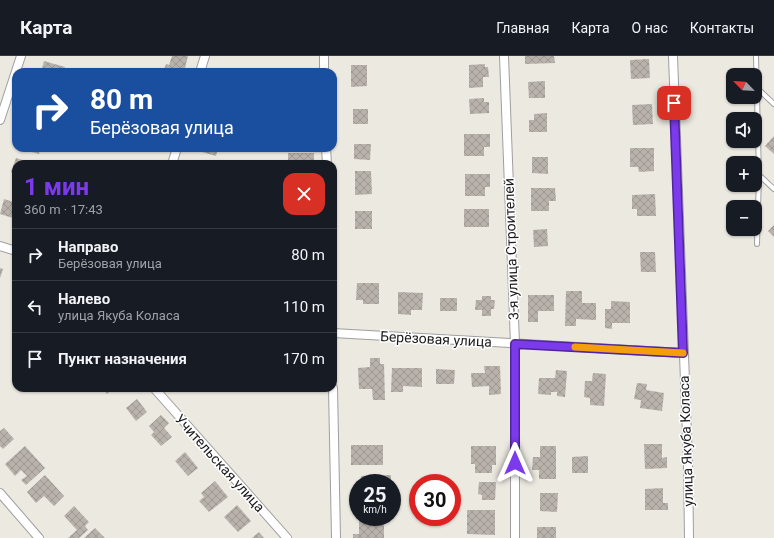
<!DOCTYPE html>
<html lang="ru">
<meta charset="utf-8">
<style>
:root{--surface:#171b24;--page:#242831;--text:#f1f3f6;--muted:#9ea1a6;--line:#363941;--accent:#7c3aed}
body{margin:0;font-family:Roboto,sans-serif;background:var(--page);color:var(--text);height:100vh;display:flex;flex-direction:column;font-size:15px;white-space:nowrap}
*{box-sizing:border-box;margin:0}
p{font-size:13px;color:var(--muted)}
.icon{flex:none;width:22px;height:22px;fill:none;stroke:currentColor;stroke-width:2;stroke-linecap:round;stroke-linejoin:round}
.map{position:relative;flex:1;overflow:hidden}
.drawer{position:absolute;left:12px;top:104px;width:325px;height:232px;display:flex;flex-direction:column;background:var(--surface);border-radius:12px;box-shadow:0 1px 3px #0004}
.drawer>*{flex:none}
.guide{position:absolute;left:12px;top:12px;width:325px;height:84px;border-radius:12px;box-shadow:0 1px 3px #0004;background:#1a4fa0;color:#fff;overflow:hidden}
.needle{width:26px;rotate:295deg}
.tools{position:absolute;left:726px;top:12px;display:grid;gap:8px}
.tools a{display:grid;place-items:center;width:36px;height:36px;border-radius:8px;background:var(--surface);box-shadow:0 1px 3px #0004;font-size:20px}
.speed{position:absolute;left:349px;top:418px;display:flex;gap:8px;font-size:20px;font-weight:700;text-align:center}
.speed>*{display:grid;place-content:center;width:52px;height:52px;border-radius:50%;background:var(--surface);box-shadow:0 1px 3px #0004;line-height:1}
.speed small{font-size:10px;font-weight:400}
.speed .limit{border:6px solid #d22;background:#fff;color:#111}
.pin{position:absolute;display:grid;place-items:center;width:34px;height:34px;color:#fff;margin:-17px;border-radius:8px;box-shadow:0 2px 6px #0006}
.me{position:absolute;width:44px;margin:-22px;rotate:0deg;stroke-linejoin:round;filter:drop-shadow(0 0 3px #0008)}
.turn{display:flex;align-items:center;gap:14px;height:84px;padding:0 12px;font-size:18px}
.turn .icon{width:52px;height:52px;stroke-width:2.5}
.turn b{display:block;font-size:28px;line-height:34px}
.round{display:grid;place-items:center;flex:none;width:42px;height:42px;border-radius:12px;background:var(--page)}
.head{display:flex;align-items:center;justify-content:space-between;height:68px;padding:0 12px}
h1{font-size:24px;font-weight:700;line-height:30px;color:var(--accent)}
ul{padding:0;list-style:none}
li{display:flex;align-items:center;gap:12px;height:52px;padding:0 12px;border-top:1px solid var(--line)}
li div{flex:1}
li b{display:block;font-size:15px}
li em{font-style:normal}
header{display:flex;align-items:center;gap:24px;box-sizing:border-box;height:56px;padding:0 20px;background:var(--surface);border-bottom:1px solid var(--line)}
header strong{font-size:19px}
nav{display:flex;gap:22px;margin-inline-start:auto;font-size:14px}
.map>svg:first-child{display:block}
.building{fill:url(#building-cross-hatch)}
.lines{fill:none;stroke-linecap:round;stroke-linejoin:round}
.service-casing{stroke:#9f9f9f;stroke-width:6}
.minor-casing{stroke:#9f9f9f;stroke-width:10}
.service{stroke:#fff;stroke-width:4}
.minor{stroke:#fff;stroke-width:8}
.route-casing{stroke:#51269a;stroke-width:10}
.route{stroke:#7c3aed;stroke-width:7}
.slow{stroke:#f59e0b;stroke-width:7}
.labels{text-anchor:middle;stroke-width:3;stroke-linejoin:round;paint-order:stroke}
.street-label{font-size:14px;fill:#1b1b1b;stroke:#fff}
</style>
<header>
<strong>Карта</strong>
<nav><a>Главная</a><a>Карта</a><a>О нас</a><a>Контакты</a></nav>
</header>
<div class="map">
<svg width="774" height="482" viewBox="0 0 774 482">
<defs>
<pattern id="building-cross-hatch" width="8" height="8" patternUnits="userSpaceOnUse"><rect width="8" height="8" fill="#b8b2ab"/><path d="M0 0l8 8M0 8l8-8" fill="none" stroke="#9e9893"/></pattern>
</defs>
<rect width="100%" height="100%" fill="#ece9e1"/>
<g class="building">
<polygon points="172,0 188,0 185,12 187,12 186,16 163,16 166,8 169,9"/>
<polygon points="525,0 554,0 555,7 525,8"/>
<polygon points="649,3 650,22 631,23 630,4"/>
<polygon points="44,5 65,11 64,16 41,16"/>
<polygon points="485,8 485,11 488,11 489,21 483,21 483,31 469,32 469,9"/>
<polygon points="351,9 367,9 367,30 351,31"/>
<polygon points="545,25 545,42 529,42 528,26"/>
<polygon points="484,42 484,46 489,46 489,57 470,58 469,43"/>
<polygon points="652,48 653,68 633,69 632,49"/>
<rect x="353" y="53" width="15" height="15"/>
<polygon points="547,57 547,76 529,76 529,64 534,64 534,58"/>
<polygon points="464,78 490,78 490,91 484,91 484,100 464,100"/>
<polygon points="774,80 774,98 765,90"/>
<polygon points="354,88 371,88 370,104 354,103"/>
<polygon points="18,92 40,92 39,98"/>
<polygon points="148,92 158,92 157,95"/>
<polygon points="203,92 218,92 216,100 202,96"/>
<polygon points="630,92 654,92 654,115 639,116 638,111 630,111"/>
<rect x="288" y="97" width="26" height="11"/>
<polygon points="532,101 548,101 548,118 532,117"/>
<polygon points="16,102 35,108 16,108 16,117 11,116"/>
<polygon points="355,115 371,115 372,138 355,139"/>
<polygon points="465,118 490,118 490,131 485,131 485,140 465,140"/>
<polygon points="531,132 555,132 556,145 549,145 549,155 531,155"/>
<polygon points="655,138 656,160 637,160 637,153 632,153 632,139"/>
<polygon points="4,143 16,147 16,163 0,158"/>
<rect x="464" y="153" width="25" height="18"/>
<rect x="355" y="155" width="17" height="18"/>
<polygon points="774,169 774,181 768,175"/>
<polygon points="547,173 548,190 534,191 533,174"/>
<polygon points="640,196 655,196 656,216 641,216"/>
<polygon points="0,212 3,213 0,222"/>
<polygon points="357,227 379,227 379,248 363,248 363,244 356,244"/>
<polygon points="566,235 582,235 582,247 596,247 596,264 576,263 576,270 565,270"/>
<polygon points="398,236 423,237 422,254 411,254 411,259 398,258"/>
<polygon points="528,239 554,239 554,255 538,255 538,266 528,266"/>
<polygon points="482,240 491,240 491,244 495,244 494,253 491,253 491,260 482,260 482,254 475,254 476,244 482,244"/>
<rect x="440" y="242" width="17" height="13"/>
<polygon points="611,245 630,246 630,267 612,267 612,273 605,272 605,253 611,253"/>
<polygon points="370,302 380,302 380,308 384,308 385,344 373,344 372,333 359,333 358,312 370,311"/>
<polygon points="484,310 500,310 501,338 489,339 489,330 472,331 471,317 485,317"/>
<polygon points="392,312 422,312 422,331 403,330 403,336 391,336"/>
<polygon points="436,313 455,314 454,328 436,328"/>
<polygon points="556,314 567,315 565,341 557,340 557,336 551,336 551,339 538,338 539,322 555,322"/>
<polygon points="593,317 606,318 604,350 590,349 590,342 584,341 585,325 592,325"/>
<polygon points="637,327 647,328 646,334 664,337 662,355 640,352 641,344 634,343"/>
<polygon points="102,332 114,332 107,338"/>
<polygon points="137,343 147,356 136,365 126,352"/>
<polygon points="161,359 169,367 164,372 172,381 161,390 151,379 154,376 149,370"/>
<polygon points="4,372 14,383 3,393 0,390 0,375"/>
<polygon points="644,388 662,388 662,402 667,401 667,412 645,413"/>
<rect x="351" y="389" width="32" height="20"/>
<polygon points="25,390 45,412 26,429 21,424 27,420 21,414 15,420 5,408"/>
<polygon points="471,390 496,390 496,409 492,409 492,417 475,417 475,408 471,408"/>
<polygon points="540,390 556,390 556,423 539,423 539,414 532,414 533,401 540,401"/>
<polygon points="185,396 198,412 188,420 175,405"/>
<polygon points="588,400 588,417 572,417 572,401"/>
<polygon points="45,419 64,440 54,450 44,440 36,447 27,436"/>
<polygon points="391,419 391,427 361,427 361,420"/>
<polygon points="215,425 228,441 209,456 199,445 204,441 201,437"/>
<polygon points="479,426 496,426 495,444 482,444 482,439 478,438"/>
<polygon points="663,432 663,447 668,447 668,454 645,454 645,433"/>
<polygon points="540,437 558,437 557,456 540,455"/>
<polygon points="237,449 251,465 238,476 224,461"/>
<polygon points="74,450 89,466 85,470 88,474 79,482 68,482 77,474 64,460"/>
<polygon points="467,454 495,454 495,479 467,478"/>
<polygon points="359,461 384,461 384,482 353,482 353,478 359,478"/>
<rect x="537" y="471" width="19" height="11"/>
<polygon points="95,472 105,482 84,482"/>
<polygon points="259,476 264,482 252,482"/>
</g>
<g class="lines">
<defs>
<g id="service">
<polyline points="756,0 759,119 757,188"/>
<polyline points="757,32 774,48"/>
<polyline points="759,119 774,133"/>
</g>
<g id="minor">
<polyline points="324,0 324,16"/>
<polyline points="504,0 515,288 515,482"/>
<polyline points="673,0 688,407 689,482"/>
<polyline points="200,16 205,0"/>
<polyline points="0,64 21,0"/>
<polyline points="326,92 327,108"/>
<polyline points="172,108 177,92"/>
<polyline points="0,190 16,195"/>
<polyline points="333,277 683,297"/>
<polyline points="154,332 287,482"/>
<polyline points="333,332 336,482"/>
<polyline points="0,437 39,482"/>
</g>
</defs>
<use href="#service" class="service-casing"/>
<use href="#minor" class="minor-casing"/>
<use href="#service" class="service"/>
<use href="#minor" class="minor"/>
</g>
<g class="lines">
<defs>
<polyline id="route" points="515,407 515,288 683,297 674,47"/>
</defs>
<use href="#route" class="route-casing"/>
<use href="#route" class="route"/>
<polyline class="slow" points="575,291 683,297"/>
</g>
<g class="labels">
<g class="street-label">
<text transform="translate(511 193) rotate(-92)" y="5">3-я улица Строителей</text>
<text transform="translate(436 283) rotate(3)" y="5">Берёзовая улица</text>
<text transform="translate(686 385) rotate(-92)" y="5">улица Якуба Коласа</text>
<text transform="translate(220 407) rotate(48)" y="5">Учительская улица</text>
</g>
</g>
</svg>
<div class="tools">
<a><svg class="needle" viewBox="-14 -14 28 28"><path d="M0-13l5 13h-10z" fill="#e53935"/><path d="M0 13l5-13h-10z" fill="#9ea1a6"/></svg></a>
<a><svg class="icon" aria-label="sound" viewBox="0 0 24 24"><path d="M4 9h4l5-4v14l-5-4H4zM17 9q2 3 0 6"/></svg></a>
<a>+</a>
<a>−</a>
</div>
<div class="speed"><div>25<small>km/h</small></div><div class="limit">30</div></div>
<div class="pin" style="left:674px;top:47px;background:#d93025"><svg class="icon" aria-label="arrive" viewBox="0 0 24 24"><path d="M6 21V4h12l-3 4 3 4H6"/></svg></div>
<svg class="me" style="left:515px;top:407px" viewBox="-20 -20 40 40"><path d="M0-17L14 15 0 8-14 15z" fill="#7c3aed" stroke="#fff" stroke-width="4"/></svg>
<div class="guide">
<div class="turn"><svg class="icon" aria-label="right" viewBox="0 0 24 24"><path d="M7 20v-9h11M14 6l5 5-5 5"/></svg><div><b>80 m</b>Берёзовая улица</div></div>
</div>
<section class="drawer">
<div class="head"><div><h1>1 мин</h1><p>360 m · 17:43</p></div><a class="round" style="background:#d93025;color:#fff"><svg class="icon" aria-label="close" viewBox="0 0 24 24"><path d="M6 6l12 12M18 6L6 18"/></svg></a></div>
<ul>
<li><svg class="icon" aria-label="right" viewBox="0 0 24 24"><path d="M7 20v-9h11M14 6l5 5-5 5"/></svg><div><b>Направо</b><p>Берёзовая улица</p></div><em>80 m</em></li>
<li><svg class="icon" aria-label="left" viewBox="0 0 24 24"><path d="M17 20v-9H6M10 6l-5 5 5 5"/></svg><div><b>Налево</b><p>улица Якуба Коласа</p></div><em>110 m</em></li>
<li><svg class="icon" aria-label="arrive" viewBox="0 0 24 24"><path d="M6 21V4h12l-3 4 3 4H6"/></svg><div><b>Пункт назначения</b></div><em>170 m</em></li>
</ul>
</section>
</div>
